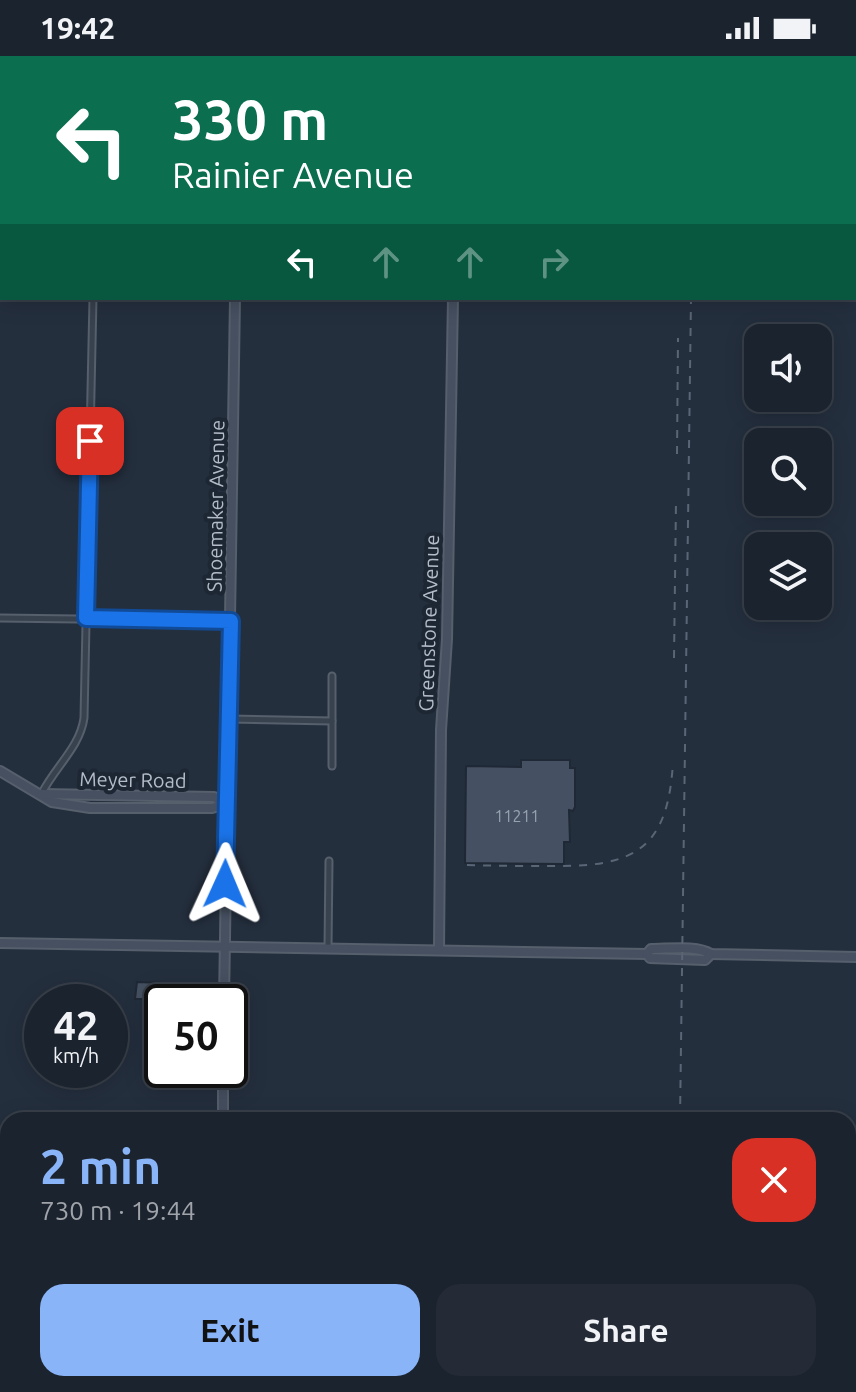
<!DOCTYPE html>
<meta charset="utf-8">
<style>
:root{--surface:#1b232e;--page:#242b36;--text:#f1f3f6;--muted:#a0a4aa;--line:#39404a;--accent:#8ab4f8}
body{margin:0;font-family:Ubuntu,sans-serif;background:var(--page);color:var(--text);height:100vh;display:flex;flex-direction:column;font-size:30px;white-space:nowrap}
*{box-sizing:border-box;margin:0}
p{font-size:26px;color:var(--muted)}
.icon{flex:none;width:44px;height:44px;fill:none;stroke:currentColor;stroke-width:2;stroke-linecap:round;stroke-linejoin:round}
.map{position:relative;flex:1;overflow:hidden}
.details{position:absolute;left:0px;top:1056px;width:856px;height:280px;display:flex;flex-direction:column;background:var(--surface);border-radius:24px 24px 0 0;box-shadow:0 4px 20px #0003,0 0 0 2px var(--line)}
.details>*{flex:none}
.banner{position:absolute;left:0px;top:0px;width:856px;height:244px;box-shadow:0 4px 20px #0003,0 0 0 2px var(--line);background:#0b6e4f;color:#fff;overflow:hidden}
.buttons{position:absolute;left:744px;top:268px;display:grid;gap:16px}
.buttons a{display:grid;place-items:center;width:88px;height:88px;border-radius:16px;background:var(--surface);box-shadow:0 4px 20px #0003,0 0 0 2px var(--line);font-size:40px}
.speed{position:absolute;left:24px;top:928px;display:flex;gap:16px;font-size:40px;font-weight:700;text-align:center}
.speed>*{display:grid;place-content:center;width:104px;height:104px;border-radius:50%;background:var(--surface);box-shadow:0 4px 20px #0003,0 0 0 2px var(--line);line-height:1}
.speed small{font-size:20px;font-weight:400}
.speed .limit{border:4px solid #111;border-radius:12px;background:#fff;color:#111}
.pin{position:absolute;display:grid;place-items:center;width:68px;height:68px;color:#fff;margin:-34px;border-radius:16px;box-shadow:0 4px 12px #0006}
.me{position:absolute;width:88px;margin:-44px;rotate:1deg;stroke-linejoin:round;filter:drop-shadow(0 0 6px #0008)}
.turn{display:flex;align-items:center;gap:28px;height:168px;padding:0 40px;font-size:36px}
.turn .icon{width:104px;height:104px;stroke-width:2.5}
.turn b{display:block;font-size:56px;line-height:68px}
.lanes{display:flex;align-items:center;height:76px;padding:0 40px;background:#0003;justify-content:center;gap:40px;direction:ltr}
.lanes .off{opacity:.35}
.round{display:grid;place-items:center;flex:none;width:84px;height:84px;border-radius:24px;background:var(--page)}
.overview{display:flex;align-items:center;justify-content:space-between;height:136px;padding:0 40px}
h1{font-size:48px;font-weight:600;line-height:60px;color:var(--accent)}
.button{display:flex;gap:16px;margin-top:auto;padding:16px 40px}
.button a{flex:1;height:92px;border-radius:24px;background:var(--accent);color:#111;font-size:32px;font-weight:600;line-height:92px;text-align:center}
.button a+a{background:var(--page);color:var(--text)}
.status{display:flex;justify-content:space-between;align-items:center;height:56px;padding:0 40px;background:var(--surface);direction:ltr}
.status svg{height:22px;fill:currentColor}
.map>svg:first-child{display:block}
.building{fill:#455162;stroke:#1f2835;stroke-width:2}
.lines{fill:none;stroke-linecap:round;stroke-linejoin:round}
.street-casing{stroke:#565f6c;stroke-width:9}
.secondary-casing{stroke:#565f6c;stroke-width:12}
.street{stroke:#38414e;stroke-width:5}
.secondary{stroke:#465061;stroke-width:8}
.rail{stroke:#5a6575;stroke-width:2;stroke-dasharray:8 8;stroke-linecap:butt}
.route-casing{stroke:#114b97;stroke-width:20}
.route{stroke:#1a73e8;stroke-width:14}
.labels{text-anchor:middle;stroke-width:8;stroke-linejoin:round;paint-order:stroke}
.number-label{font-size:16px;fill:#98a1af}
.street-label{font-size:20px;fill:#b4bcc9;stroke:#1d2633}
</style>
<div class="status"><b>19:42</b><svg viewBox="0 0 49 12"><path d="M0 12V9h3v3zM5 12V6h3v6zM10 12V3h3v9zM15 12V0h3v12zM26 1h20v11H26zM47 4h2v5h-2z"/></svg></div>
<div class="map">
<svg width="856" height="1336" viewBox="0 0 856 1336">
<rect width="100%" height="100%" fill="#242f3e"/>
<g class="building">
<polygon points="521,704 570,704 570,712 575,712 575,751 573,755 569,754 570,786 564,786 564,808 465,807 466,710 521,711"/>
<polygon points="137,926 162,927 162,938 152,938 152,943 135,943"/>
</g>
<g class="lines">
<defs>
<g id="street">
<polyline points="84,0 84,2"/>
<polyline points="854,54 856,54"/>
<polyline points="0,562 230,565"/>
<polyline points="229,663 332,665"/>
<polyline points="332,710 332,620"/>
<path d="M42,737C55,711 80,691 84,662L93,242"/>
<polyline points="328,892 329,805"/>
<polyline points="848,1074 856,1074"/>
</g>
<g id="secondary">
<polyline points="240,2 240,0"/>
<polyline points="458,2 458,0"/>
<polyline points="0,216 2,216"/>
<polyline points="0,715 52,746 90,752 212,752 226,748"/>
<polyline points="42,738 214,741 226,748"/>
<path d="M0,887L647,898L651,893C669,893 697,889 711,898L856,901"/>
<polyline points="439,894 441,674 447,583 453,242"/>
<polyline points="647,898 650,902 705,904 711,898"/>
<polyline points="224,946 235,242"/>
<polyline points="223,1064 223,1014"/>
<polyline points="848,1226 856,1226"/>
<polyline points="0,1232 8,1232"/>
<polyline points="848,1236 856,1236"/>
<polyline points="0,1241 8,1241"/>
<polyline points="219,1336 219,1328"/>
</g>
</defs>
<use href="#street" class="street-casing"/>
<use href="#secondary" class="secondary-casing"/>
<use href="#street" class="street"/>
<use href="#secondary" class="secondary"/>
<g class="rail">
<polyline points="686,2 686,0"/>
<polyline points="677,398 678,282"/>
<polyline points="674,602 676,446"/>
<path d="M467,809C496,810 525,810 553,810C635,811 668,793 673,706"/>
<polyline points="680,1064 691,242"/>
<polyline points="644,1336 644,1328"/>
<polyline points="676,1336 676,1328"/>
</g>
</g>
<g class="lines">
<defs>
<polyline id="route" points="90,385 86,562 231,565 225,828"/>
</defs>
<use href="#route" class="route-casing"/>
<use href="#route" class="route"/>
</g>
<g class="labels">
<g class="number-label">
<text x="517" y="766">11211</text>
</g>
<g class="street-label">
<text transform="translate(216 450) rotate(-89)" y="7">Shoemaker Avenue</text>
<text transform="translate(429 567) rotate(-88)" y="7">Greenstone Avenue</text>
<text transform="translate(133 724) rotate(1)" y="7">Meyer Road</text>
</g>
</g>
</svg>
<div class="buttons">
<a><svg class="icon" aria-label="sound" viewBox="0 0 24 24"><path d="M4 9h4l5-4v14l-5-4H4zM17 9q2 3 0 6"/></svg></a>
<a><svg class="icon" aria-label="search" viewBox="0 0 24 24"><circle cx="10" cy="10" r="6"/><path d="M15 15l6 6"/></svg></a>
<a><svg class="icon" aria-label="layers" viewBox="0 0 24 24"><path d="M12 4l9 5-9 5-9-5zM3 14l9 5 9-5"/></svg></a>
</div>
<div class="speed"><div>42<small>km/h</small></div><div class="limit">50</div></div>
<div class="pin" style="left:90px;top:385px;background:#d93025"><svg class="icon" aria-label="arrive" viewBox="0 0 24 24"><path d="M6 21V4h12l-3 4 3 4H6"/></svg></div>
<svg class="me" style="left:225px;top:828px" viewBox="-20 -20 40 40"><path d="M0-17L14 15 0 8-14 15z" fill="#1a73e8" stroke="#fff" stroke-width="4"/></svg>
<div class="banner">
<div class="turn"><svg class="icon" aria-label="left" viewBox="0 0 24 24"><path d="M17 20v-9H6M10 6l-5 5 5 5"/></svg><div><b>330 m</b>Rainier Avenue</div></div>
<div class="lanes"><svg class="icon" aria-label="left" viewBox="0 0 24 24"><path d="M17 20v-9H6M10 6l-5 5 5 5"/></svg><svg class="icon off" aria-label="ahead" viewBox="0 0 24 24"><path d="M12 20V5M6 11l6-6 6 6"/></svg><svg class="icon off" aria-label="ahead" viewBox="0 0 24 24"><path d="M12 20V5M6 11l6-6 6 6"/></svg><svg class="icon off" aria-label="right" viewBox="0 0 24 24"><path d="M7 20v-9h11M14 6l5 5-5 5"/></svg></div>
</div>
<section class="details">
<div class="overview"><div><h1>2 min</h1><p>730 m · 19:44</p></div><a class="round" style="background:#d93025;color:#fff"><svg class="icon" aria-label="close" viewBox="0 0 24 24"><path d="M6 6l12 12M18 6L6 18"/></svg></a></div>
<div class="button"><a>Exit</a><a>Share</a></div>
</section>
</div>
